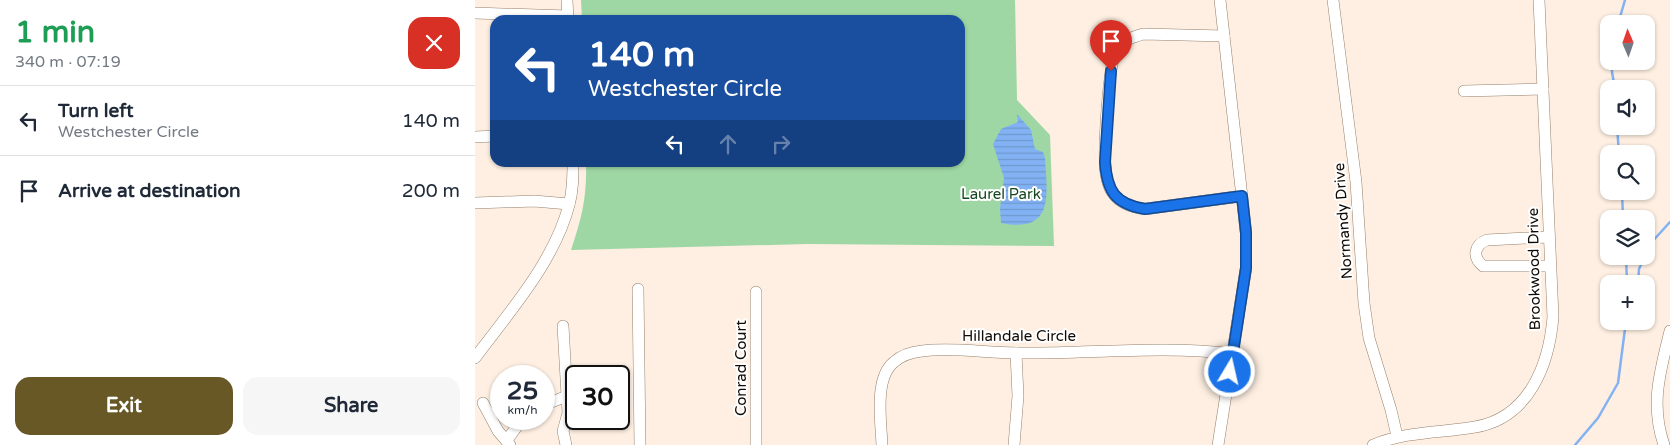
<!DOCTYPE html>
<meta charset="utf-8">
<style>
:root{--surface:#fff;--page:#f6f6f7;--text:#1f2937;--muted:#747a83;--line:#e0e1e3;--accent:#685826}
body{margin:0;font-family:"Varela Round",sans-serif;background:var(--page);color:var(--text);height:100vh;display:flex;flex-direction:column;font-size:19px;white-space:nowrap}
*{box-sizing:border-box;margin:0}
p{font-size:16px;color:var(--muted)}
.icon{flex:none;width:28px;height:28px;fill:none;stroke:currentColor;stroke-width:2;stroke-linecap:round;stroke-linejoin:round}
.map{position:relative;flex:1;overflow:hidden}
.panel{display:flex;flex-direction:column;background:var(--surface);width:475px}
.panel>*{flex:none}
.banner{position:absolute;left:15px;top:15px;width:475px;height:152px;border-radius:15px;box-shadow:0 1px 4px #0004;background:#1a4fa0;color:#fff;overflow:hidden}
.needle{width:32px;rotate:358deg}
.controls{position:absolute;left:1125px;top:15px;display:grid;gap:10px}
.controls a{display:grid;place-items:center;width:55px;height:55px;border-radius:10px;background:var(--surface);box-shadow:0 1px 4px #0004;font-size:25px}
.speed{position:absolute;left:15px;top:365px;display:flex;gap:10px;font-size:25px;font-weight:700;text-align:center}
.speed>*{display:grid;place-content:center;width:65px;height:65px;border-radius:50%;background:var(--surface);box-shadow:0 1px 4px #0004;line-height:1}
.speed small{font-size:12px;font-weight:400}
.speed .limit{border:2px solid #111;border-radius:8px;background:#fff;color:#111}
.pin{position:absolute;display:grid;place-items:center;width:42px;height:42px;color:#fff;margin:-51px -21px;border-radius:50% 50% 50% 0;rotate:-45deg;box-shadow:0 0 5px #0007}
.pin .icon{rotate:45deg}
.me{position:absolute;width:55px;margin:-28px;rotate:9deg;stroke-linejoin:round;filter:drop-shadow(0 0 4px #0008)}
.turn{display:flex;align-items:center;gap:18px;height:105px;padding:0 15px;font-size:22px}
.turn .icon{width:65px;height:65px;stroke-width:2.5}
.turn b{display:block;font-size:35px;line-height:42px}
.lanes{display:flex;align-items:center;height:48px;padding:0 15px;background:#0003;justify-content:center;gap:25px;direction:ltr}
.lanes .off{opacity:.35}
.round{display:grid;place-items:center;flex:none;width:52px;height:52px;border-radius:15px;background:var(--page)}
.overview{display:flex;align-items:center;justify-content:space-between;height:85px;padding:0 15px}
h1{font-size:30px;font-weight:700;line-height:38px;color:#1e9e55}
.action{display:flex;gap:10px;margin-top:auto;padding:10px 15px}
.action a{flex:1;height:58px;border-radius:15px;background:var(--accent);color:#fff;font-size:20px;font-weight:700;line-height:58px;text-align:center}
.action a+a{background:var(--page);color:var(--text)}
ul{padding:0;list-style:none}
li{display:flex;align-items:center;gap:15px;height:70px;padding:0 15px;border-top:1px solid var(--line)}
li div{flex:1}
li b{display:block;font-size:19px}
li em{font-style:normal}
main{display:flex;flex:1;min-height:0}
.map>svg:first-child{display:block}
.park{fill:#9ed7a4}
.water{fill:url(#water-rules)}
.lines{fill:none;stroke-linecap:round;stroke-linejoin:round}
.stream{stroke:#82b2f3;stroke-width:2.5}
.minor-casing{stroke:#95806b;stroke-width:12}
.minor{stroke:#fff;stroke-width:11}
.route-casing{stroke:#114b97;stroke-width:12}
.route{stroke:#1a73e8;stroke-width:9}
.labels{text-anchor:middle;stroke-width:4;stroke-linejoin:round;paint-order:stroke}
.park-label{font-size:15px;fill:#174721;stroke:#fff}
.street-label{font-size:15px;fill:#110a04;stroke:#fff}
</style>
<main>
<section class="panel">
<div class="overview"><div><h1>1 min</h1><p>340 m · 07:19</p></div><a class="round" style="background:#d93025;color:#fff"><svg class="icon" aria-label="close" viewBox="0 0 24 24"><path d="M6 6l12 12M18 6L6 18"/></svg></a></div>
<ul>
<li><svg class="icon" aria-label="left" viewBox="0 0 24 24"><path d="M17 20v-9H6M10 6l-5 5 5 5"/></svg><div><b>Turn left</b><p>Westchester Circle</p></div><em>140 m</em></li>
<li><svg class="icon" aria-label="arrive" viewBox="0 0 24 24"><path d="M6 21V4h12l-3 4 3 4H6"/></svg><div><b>Arrive at destination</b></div><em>200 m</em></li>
</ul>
<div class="action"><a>Exit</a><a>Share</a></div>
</section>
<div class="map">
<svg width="1195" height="445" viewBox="0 0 1195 445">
<defs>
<pattern id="water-rules" width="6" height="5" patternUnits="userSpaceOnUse" patternTransform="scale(1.25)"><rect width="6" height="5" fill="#82b2f3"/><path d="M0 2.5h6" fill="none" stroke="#6f98cf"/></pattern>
</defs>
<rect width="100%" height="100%" fill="#feefe2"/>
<path class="park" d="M106,0H540L542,100L575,135L579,246L333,244L96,250C107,217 112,197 111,163L485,162V20H107Z"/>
<path class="water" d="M542,114L556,130L560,149L568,152L570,158C572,194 580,234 526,223L525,208L529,178L518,144L526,129L543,122Z"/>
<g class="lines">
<g class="stream">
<polyline points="1143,24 1150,0"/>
<polyline points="1137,61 1137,72 1140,89"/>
<polyline points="1142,126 1144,154"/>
<polyline points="1147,191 1148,219"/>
<polyline points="1171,253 1175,244 1195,222"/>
<polyline points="1151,256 1152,284"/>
<polyline points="1163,284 1164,269 1170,256"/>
<polyline points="1100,445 1123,418 1143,383 1151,321"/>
</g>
<defs>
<g id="minor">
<polyline points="92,0 93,20"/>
<polyline points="858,0 881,182 889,303 894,338 916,410 922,436"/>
<polyline points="0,13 93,16"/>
<path d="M749,36L668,34C658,37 648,40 642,49C633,62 628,156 631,174C632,180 634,187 637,192C645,204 657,207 670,209L767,196"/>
<polyline points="989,91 1068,89"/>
<polyline points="0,137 20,136"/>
<polyline points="0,203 59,201 94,204"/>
<path d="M1074,237L1012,240C999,245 997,257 1008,266H1075"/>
<polyline points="163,289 165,445"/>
<polyline points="281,292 281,445"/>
<polyline points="88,326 93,413 88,431 91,445"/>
<path d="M0,358C35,311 79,262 94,205C98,191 98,177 98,162"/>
<polyline points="8,403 23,431 35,445"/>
<polyline points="69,405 92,396"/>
<polyline points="32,440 43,425 50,419"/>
<path d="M407,445C406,421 399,378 419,362C427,355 437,352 447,351C478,347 510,353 542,353C614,354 686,345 758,354"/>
<polyline points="539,445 543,396 541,353"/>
<polyline points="743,445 771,268 771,233 745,0"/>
<path d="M898,445C932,431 965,433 1000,427C1054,418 1074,365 1078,317L1064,0"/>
<path d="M1189,445C1175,404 1185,372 1195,331"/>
</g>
</defs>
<use href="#minor" class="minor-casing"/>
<use href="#minor" class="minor"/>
</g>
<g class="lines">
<defs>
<path id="route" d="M636,71L630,162C632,191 640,204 670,209L767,196L771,233V268L755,372"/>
</defs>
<use href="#route" class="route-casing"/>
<use href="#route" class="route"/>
</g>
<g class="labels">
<g class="park-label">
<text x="526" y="199">Laurel Park</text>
</g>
<g class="street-label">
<text transform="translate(868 221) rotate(-94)" y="5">Normandy Drive</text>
<text transform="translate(1059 269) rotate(-91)" y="5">Brookwood Drive</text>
<text x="544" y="341">Hillandale Circle</text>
<text transform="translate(266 368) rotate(-90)" y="5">Conrad Court</text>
</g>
</g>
</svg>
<div class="controls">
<a><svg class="needle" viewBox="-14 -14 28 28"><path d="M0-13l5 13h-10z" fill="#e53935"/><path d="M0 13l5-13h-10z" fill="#747a83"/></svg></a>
<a><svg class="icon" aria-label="sound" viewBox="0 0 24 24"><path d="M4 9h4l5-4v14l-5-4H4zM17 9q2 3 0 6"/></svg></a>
<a><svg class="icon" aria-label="search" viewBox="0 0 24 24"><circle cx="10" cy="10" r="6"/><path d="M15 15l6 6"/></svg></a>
<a><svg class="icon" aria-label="layers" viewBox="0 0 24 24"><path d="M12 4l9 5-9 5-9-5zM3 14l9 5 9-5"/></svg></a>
<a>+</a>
</div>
<div class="speed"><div>25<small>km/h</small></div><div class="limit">30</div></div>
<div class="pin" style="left:636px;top:71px;background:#d93025"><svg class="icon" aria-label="arrive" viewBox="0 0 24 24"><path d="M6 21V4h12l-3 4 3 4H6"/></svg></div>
<svg class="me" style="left:755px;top:372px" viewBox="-20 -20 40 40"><circle r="17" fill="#1a73e8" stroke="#fff" stroke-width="3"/><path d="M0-11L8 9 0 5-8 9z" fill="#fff"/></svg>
<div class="banner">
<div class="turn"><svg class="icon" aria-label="left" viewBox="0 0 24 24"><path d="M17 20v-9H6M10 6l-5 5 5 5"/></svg><div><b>140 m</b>Westchester Circle</div></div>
<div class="lanes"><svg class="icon" aria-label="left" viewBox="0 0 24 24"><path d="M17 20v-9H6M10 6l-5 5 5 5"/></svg><svg class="icon off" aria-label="ahead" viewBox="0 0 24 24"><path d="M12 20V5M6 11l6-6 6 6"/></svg><svg class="icon off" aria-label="right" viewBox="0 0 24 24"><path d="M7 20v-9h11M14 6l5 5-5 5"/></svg></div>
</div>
</div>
</main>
